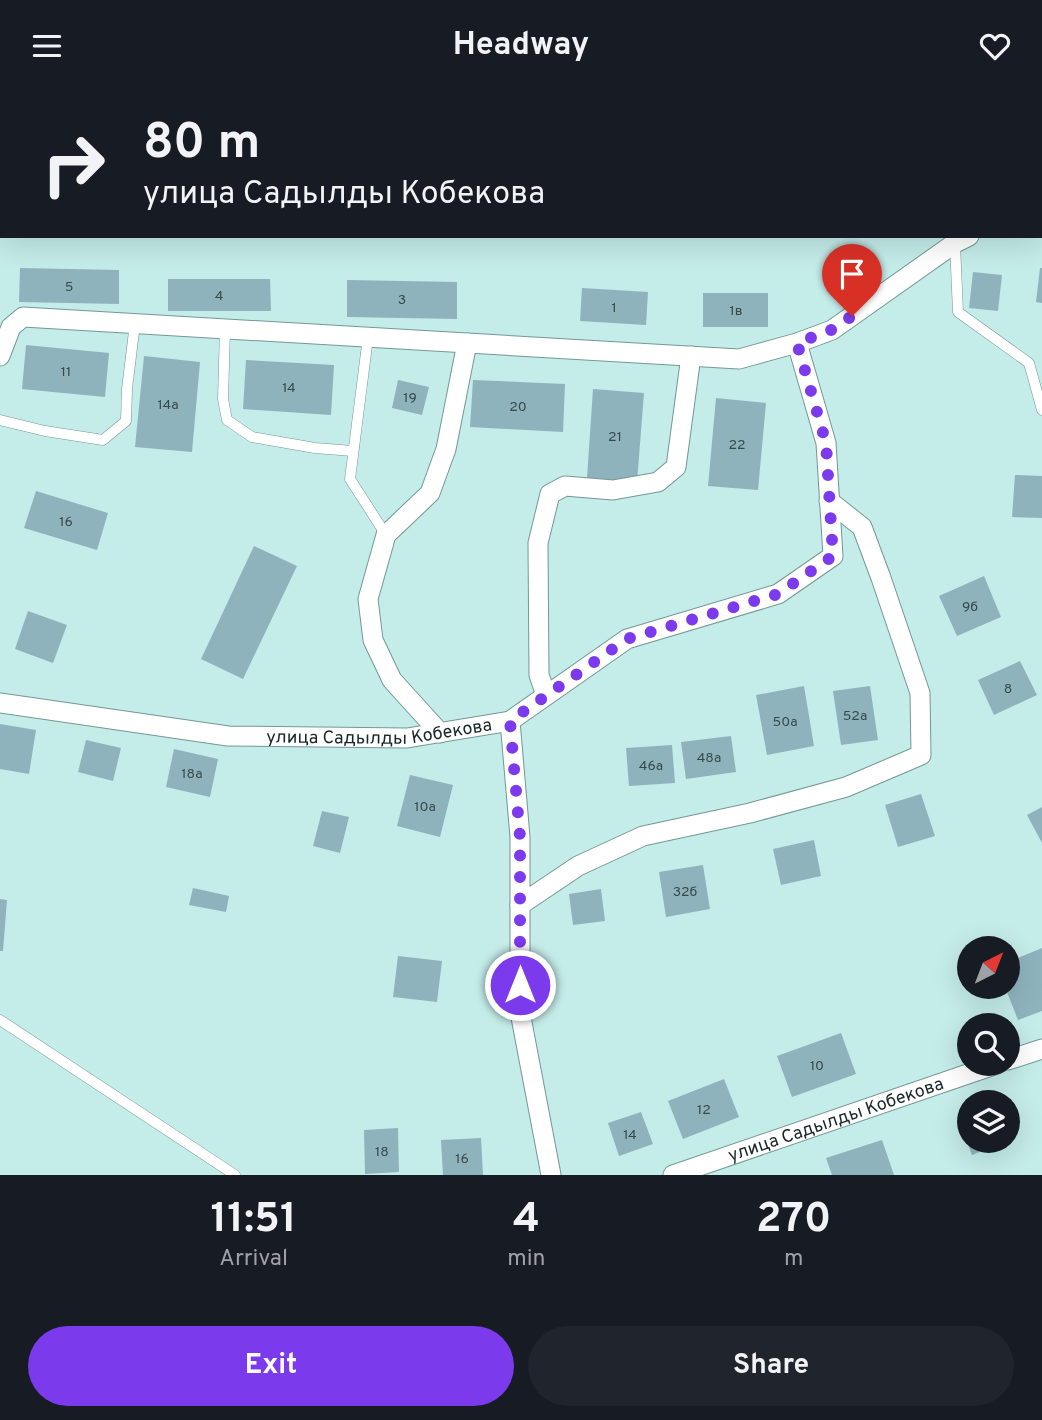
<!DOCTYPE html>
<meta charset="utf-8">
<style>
:root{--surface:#171b24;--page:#20242c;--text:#f1f3f6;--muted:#9ea1a6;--accent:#7c3aed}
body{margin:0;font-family:Overpass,sans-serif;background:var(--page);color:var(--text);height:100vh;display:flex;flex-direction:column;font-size:26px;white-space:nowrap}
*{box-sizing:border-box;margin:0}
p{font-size:23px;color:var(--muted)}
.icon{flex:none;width:38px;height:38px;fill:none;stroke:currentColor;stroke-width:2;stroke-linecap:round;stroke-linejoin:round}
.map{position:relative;height:1084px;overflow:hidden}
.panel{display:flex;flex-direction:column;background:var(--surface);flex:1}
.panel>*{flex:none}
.top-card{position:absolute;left:0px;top:0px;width:1043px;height:147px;box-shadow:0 7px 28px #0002;background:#171b24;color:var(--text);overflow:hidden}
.needle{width:46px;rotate:42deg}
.controls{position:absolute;left:957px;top:845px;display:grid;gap:14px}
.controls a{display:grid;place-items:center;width:63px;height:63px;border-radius:50%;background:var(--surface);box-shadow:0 7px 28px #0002;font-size:35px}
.pin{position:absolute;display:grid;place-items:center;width:60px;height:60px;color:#fff;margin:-72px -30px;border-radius:50% 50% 50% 0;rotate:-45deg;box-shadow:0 0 7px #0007}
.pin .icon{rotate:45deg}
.me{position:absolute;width:77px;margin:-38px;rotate:0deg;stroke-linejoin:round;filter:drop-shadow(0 0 5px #0008)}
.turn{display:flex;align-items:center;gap:24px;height:147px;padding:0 28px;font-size:32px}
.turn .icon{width:91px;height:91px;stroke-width:2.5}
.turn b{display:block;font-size:49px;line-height:60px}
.eta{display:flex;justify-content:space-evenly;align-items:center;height:119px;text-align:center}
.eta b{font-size:42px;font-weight:700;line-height:49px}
.action{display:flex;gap:14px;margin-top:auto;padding:14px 28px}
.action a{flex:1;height:80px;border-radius:42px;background:var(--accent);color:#fff;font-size:28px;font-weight:700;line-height:80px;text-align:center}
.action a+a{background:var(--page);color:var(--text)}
header{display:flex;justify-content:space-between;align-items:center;height:91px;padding:0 28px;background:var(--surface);font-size:32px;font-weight:700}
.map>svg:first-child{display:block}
.building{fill:#8fb3bd}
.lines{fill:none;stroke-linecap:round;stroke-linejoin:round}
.lane-casing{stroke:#739896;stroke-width:11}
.street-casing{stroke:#739896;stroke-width:21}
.lane{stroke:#fff;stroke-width:10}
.street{stroke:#fff;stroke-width:19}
.route{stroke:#7c3aed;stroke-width:12;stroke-dasharray:0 21.6}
.labels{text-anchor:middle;stroke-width:5;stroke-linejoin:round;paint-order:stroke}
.number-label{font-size:14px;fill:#364a4c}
.street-label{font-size:18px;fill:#182726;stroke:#d1f9f6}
</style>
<header><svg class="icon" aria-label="menu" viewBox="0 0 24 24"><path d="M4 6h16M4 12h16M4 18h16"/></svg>Headway<svg class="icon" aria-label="heart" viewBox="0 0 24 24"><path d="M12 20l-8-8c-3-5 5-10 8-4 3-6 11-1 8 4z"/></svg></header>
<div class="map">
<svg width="1042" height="1084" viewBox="0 0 1042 1084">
<rect width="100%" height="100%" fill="#c4ece9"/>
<g class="building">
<polygon points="20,177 119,179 119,213 19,211"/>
<polygon points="1040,177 1042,177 1042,212 1036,211"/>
<polygon points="973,181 1002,184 998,220 969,217"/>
<polygon points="168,188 270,188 271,220 168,220"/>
<polygon points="347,189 457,191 457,228 347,226"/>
<polygon points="582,197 648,201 646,234 580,230"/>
<rect x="703" y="202" width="65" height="34"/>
<polygon points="26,254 109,262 105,306 22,298"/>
<polygon points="144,265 200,271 192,361 135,356"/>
<polygon points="246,269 334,274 331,324 243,318"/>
<polygon points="398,289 429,296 422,324 392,317"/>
<polygon points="473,289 565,293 563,341 470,336"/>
<polygon points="593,298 644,302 637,391 587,387"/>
<polygon points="716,307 766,312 758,399 708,395"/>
<polygon points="1015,384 1042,385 1042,427 1012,426"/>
<polygon points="36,400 108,422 97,459 24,437"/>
<polygon points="254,455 297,475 243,588 201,568"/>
<polygon points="984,485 1001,526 957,545 939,505"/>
<polygon points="28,520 67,534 53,572 15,558"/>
<polygon points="1020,570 1037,604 994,624 978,589"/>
<polygon points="804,595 814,655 767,664 756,604"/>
<polygon points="870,595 878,649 841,654 833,600"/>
<polygon points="0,633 36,639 29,683 0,678"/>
<polygon points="731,645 736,681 686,688 681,651"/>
<polygon points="86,649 121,657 113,690 78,681"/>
<polygon points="672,654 675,692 629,695 626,657"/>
<polygon points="174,658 218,668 210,706 166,696"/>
<polygon points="410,684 453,694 440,746 397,735"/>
<polygon points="921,703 935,745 898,756 885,714"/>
<polygon points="1042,716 1042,752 1027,724"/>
<polygon points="322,720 349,726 340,762 313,755"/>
<polygon points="814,749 821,785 781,794 773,758"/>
<polygon points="703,774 710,818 666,826 659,781"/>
<polygon points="193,797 229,805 226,821 189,814"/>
<polygon points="601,798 605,830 573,834 569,803"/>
<polygon points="0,808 7,809 3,860 0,860"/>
<polygon points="1042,857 1042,920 1018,929 1005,896 1008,896 1008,871"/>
<polygon points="398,865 442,870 437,911 393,906"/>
<polygon points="841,942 856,983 792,1006 777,965"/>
<polygon points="724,988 739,1026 683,1048 668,1010"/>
<polygon points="641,1021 653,1053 619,1065 608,1032"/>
<polygon points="970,1021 970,1050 1007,1050 972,1064 957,1026"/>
<polygon points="398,1037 399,1081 365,1083 364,1039"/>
<polygon points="481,1047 483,1084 443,1084 441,1049"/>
<polygon points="882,1049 894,1084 832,1084 826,1067"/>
</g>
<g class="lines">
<defs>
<g id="lane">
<polyline points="955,153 958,221 1029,272 1042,319"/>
<polyline points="225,238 223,308 227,329 252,346 315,357 353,360"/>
<polyline points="368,246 350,388 386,444"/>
<polyline points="0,329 45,340 103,349 126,330 127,298 135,232"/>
<polyline points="0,929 235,1084"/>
</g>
<g id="street">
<polyline points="1041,111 1042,110"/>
<polyline points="0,265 11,236 23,226 739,268 797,252 832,239 955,152 969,145"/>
<polyline points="546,604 539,584 538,452 550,403 565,395 613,399 658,391 676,376 691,265"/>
<path id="s1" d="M0,612L228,645L407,647L510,630L627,548L778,503L833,465L826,352L797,252"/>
<polyline points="510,630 520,746 520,921 551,1084"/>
<polyline points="440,642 392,589 373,549 368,508 386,444 430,402 446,358 467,252"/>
<polyline points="520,814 578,775 643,745 750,722 846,696 921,664 920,602 881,487 862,436 829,410"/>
<polyline points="1008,969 1042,958"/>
<path id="s2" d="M673,1084L997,973"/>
</g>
</defs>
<use href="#lane" class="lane-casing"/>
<use href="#street" class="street-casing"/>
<use href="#lane" class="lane"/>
<use href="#street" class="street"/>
</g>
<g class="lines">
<polyline class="route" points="520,894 520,746 510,630 627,548 778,503 833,465 826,352 797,252 831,239 852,225"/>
</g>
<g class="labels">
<g class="number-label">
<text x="69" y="200">5</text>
<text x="219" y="209">4</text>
<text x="402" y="213">3</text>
<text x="614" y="221">1</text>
<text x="736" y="224">1в</text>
<text x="66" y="285">11</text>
<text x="289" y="301">14</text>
<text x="410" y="311">19</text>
<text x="168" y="318">14а</text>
<text x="518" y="320">20</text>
<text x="615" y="350">21</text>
<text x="737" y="358">22</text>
<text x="66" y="435">16</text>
<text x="970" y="520">9б</text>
<text x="1008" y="602">8</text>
<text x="855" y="629">52а</text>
<text x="785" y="635">50а</text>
<text x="709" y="671">48а</text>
<text x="651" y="679">46а</text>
<text x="192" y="687">18а</text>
<text x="425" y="720">10а</text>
<text x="685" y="805">32б</text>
<text x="817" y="979">10</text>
<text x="704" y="1023">12</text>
<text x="630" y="1048">14</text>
<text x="382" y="1065">18</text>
<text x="462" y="1072">16</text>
</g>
<g class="street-label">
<text dy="6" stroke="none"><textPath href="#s1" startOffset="382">улица Садылды Кобекова</textPath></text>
<text dy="6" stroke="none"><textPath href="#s2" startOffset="172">улица Садылды Кобекова</textPath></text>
</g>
</g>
</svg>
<div class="controls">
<a><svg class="needle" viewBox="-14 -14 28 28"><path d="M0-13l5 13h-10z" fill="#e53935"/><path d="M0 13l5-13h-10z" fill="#9ea1a6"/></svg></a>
<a><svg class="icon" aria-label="search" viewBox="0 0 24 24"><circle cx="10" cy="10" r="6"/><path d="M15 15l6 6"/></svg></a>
<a><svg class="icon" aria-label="layers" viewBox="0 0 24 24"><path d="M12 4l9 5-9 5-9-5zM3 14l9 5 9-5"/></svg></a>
</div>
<div class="pin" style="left:852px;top:225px;background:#d93025"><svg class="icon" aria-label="arrive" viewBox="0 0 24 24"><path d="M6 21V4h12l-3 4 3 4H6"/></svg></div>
<svg class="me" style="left:520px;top:894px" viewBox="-20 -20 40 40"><circle r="17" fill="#7c3aed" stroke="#fff" stroke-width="3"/><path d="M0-11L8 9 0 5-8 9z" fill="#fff"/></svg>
<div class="top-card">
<div class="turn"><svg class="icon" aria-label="right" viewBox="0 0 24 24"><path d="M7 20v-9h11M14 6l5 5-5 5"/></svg><div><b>80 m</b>улица Садылды Кобекова</div></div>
</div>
</div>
<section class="panel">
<div class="eta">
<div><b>11:51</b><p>Arrival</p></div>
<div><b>4</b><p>min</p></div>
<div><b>270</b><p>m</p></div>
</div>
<div class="action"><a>Exit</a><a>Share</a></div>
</section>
